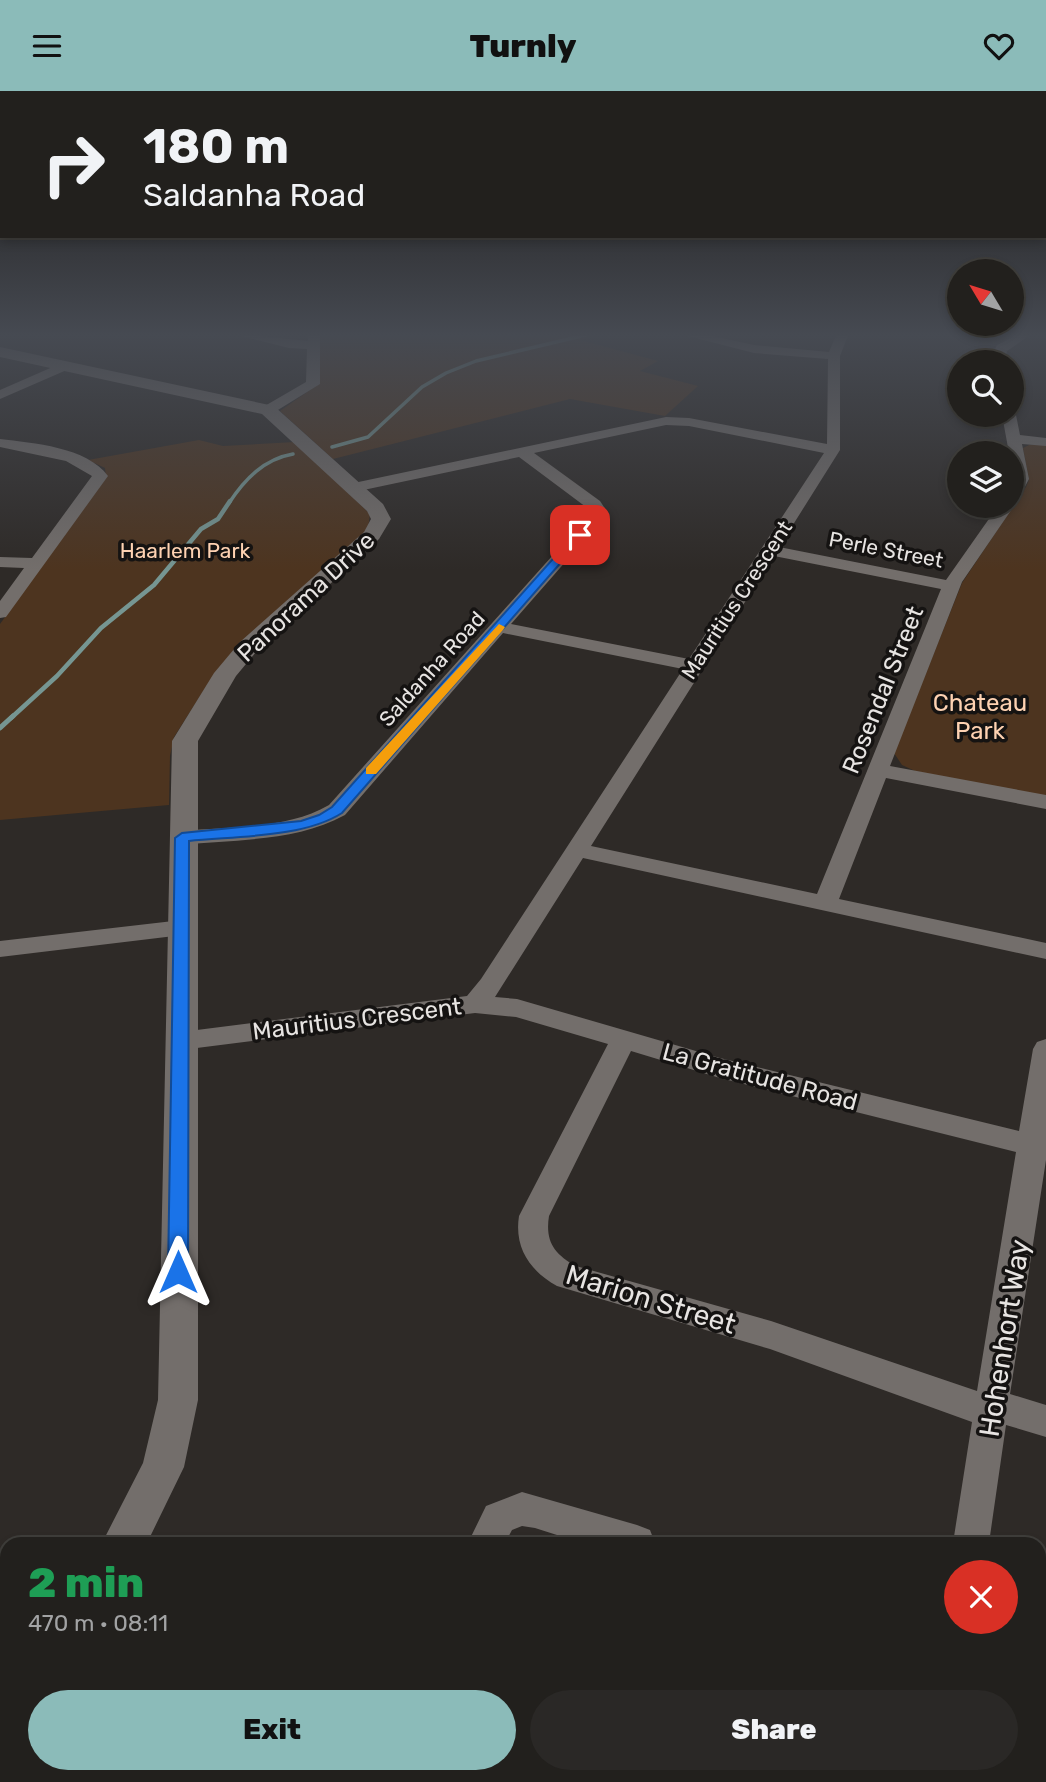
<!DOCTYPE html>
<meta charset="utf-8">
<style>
:root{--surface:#22201d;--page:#2a2826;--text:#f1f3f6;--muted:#a2a3a4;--line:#3f3e3b;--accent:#8bbbb9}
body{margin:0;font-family:Rubik,sans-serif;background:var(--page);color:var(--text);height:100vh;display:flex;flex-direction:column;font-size:26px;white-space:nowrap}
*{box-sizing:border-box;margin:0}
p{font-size:23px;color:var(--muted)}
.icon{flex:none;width:38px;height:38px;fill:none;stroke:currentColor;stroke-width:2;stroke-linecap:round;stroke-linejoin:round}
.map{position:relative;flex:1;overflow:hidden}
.details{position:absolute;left:0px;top:1446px;width:1046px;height:247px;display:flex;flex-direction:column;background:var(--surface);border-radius:21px 21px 0 0;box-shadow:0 4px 10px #0003,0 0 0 2px var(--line)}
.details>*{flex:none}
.guide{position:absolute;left:0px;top:0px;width:1046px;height:147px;box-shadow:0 4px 10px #0003,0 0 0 2px var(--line);background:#22201d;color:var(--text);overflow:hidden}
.needle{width:46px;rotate:308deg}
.controls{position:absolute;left:947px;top:168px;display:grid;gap:14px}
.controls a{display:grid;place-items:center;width:77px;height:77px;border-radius:50%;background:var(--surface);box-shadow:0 4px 10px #0003,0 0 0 2px var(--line);font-size:35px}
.pin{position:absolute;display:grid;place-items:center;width:60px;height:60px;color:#fff;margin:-30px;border-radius:14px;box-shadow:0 4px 10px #0006}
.me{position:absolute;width:77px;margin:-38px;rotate:0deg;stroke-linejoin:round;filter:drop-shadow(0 0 5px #0008)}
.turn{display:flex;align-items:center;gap:24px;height:147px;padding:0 28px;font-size:32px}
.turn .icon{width:91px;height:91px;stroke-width:2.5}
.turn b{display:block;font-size:49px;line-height:60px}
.round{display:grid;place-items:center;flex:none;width:74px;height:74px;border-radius:37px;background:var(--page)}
.overview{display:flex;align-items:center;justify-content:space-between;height:119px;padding:0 28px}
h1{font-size:42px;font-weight:800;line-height:52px;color:#1e9e55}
.action{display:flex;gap:14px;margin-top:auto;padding:14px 28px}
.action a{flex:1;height:80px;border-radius:42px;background:var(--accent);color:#111;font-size:28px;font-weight:800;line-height:80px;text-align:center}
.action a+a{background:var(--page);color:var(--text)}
header{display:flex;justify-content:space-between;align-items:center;height:91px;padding:0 28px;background:var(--accent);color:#111;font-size:32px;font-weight:800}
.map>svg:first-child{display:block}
.green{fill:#4d341f}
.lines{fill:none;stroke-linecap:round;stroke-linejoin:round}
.stream-far2{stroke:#769692;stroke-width:3.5}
.stream-far1{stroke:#769692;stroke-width:4.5}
.stream{stroke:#769692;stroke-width:5}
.minor{fill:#736e6b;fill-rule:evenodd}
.tertiary{fill:#736e6b;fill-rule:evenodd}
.route{fill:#1a73e8;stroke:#114b97;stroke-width:2}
.slow{fill:#f59e0b}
.labels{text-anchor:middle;stroke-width:7;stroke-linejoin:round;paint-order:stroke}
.far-street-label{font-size:21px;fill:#e7e4e2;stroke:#151312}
.far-park-label{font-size:21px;fill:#fed2b2;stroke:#151312}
.street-label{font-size:24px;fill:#e7e4e2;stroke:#151312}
.park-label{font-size:24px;fill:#fed2b2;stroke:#151312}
.near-street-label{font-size:28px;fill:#e7e4e2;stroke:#151312}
</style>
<header><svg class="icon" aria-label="menu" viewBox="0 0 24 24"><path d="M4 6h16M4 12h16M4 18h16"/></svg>Turnly<svg class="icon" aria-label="heart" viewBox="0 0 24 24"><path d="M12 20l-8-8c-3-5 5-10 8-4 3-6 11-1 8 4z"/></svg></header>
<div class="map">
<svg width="1046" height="1691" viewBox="0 0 1046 1691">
<rect width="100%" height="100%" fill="#2e2a27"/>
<g class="green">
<polygon points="329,242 614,242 580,249 658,270 640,280 698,295 665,325 570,308 333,368 280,320 320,292 319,243"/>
<polygon points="199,349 223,355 295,351 370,423 368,438 209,591 174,646 170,665 169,714 0,729 0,533 106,387 105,377 88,369"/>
<polygon points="1029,354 1046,354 1046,706 915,680 902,674 894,662 962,492 1026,396 1029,389 1023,357"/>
</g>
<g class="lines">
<g class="stream-far2">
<polyline points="332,356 368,346 422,296 446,282 476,270 594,242"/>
<path d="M229,412C245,388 264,368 293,363"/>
</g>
<polyline class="stream-far1" points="11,627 57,585 101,537 154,494 201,438 218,428 230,410"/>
<polyline class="stream" points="0,637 13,625"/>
<g class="minor">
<polygon points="229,242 308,250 308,242 320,242 320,293 273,322 263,322 263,316 306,291 307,258 289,257"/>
<path d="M676,242H698L754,254L829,261L837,242H849L840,265V359L779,456L946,489L998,415H1012V412L1014,415L962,491L890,675L1046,704V718L886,687L839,808L1046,852V868L583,767L495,906L517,908L720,967L1019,1040L1033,958L1037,951L1046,948V1069L1010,1303L1046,1314V1346L1006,1334L989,1452H953L972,1331L770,1258L557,1195C530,1180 514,1157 519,1125L608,953L516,926L475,922L181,959L172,957L168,950L172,943L181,941L467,905L481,888L683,578L503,542L345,724C296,751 236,748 182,754L171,747L182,740C231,735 286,739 329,714L588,425L590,419L519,366L354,401L346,396L349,393L666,326L689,327L827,353L828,268L754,262ZM666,334L689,335L824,362L689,568L511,533L602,429L606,419L600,410L534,362ZM774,465L941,498L817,803L591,755ZM631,960L720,987L1016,1061L977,1300L771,1230L576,1175C554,1163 545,1150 549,1125Z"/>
<polygon points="1019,242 1033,242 1007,260 1005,271 993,271 996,255"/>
<polygon points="64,271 69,272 69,278 0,308 0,299"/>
<polygon points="1012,320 1016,324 1020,344 1046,347 1046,355 1022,353 1029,388 1018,409 1012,411 1012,362 1009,362 1002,324 1012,324"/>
<path d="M0,348C33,352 87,356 108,385L6,526L0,527V510L24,477L0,476V466L32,467L92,385L66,370L0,356Z"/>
<polygon points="182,829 191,831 194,837 191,843 0,866 0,850"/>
<polygon points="522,1401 637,1434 650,1439 655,1452 582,1452 535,1437 522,1435 512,1439 505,1452 468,1452 486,1415"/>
<polygon points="443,1685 531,1685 534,1691 441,1691"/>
<rect x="913" y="1685" width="42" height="6"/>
</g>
<g class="tertiary">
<polygon points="0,256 274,315 383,413 391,428 379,448 256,561 236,585 198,650 198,1309 184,1376 147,1452 102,1452 143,1372 158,1309 172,650 214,582 240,551 364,441 371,428 367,420 262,323 0,266"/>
<polygon points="7,1608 7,1665 0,1668 0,1610"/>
</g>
</g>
<linearGradient id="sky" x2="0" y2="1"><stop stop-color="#191715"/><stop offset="0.51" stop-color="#464a52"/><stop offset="1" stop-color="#464a52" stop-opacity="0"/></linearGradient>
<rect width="1046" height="479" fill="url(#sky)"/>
<path class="route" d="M576,442L585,444L342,722C303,747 235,745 189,750L188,1181L185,1187L178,1189L171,1187L168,1181L175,747L182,742L301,730L319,724L332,716Z"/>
<polygon class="slow" points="499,533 505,536 503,539 376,683 366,683 366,677"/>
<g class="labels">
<g class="far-street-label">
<text transform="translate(886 459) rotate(11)" y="7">Perle Street</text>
<text transform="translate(737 509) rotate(-57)" y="7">Mauritius Crescent</text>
<text transform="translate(432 578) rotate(-48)" y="7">Saldanha Road</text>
</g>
<g class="far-park-label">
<text x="185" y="467">Haarlem Park</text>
</g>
<g class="street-label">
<text transform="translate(306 506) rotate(-43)" y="8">Panorama Drive</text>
<text transform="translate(883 599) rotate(-68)" y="8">Rosendal Street</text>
<text transform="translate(357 928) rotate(-7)" y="8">Mauritius Crescent</text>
<text transform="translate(760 986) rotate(15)" y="8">La Gratitude Road</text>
</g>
<g class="park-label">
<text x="980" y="620">Chateau<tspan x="980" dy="28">Park</tspan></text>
</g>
<g class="near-street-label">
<text transform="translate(651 1208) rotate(17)" y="10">Marion Street</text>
<text transform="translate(1004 1247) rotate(-81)" y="10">Hohenhort Way</text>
</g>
</g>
</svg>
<div class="controls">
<a><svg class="needle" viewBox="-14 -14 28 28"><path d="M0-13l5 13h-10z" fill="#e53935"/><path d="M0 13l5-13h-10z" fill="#a2a3a4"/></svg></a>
<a><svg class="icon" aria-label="search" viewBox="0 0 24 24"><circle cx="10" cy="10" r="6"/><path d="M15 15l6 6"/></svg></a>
<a><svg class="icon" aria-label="layers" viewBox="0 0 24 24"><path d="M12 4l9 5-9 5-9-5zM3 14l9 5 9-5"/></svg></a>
</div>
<div class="pin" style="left:580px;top:444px;background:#d93025"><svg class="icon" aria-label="arrive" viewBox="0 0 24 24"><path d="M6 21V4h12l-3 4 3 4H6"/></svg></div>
<svg class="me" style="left:178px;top:1181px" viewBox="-20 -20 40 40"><path d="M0-17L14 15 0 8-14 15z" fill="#1a73e8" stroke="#fff" stroke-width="4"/></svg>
<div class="guide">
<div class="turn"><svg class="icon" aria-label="right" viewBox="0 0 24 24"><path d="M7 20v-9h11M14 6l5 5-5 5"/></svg><div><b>180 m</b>Saldanha Road</div></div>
</div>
<section class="details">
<div class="overview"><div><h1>2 min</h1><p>470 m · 08:11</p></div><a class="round" style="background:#d93025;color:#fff"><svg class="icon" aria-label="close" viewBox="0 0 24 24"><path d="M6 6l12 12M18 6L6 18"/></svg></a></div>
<div class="action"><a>Exit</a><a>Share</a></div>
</section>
</div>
